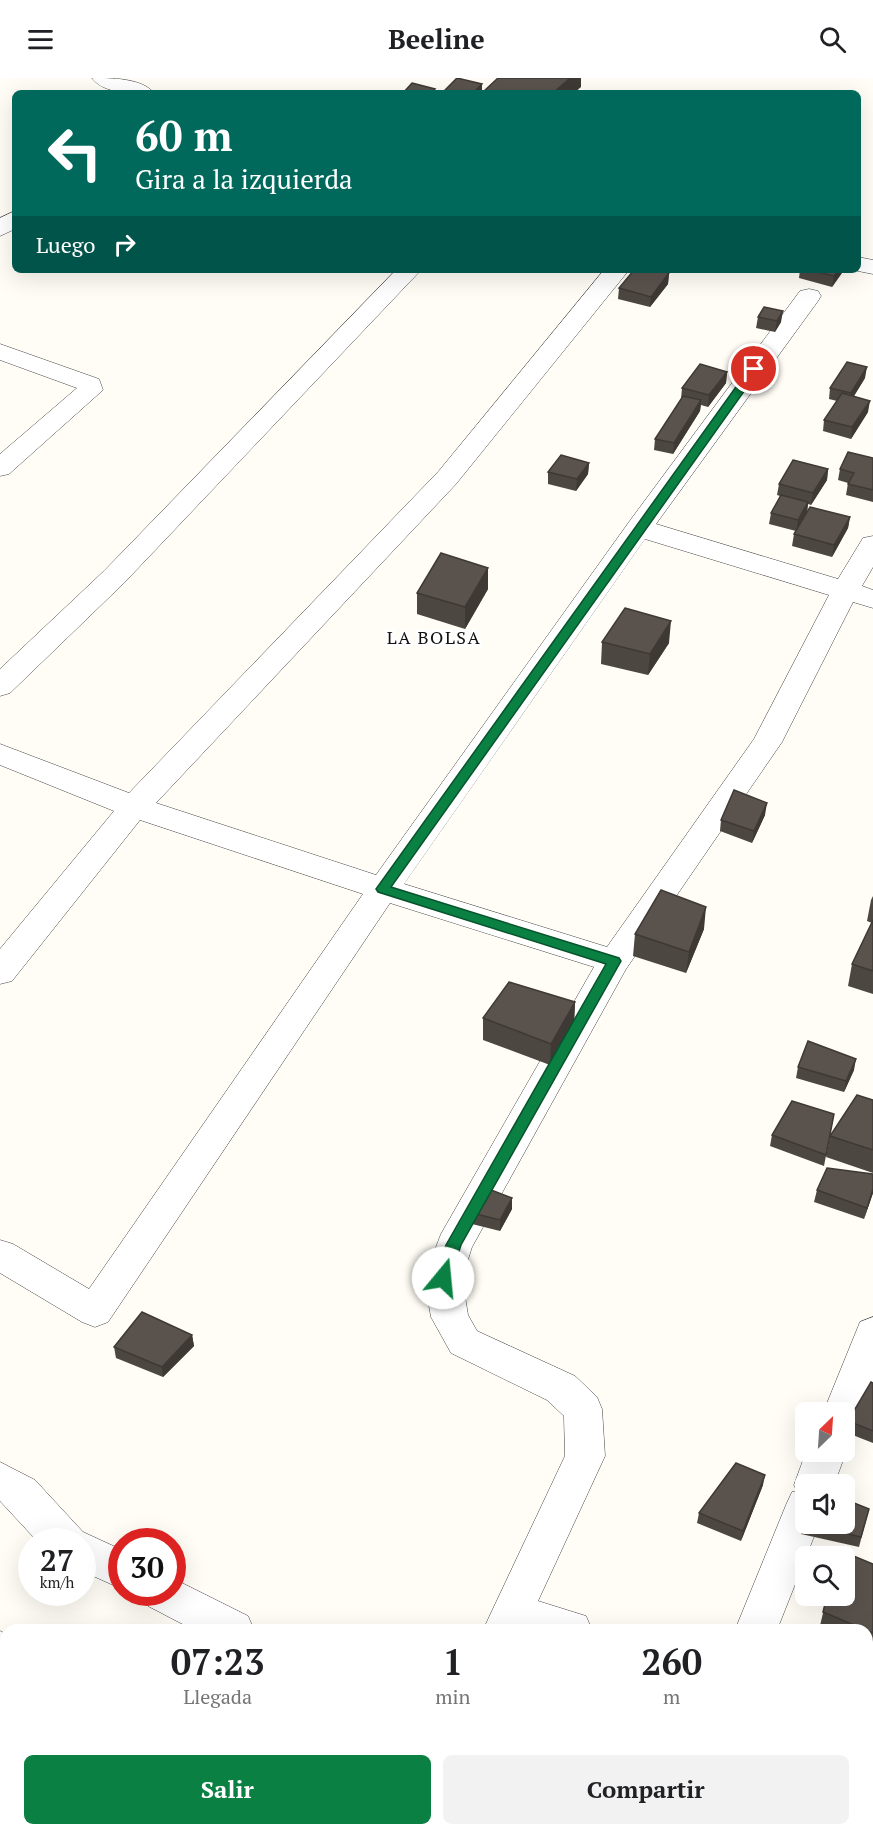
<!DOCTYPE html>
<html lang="es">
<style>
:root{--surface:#fff;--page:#f2f2f2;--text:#202124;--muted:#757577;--accent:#0b8043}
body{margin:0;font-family:"PT Serif",serif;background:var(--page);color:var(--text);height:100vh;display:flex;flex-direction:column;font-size:22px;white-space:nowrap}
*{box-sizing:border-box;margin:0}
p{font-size:20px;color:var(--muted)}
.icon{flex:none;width:33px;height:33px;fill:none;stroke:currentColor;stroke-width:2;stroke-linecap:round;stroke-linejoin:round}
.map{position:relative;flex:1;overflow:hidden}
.details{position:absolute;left:0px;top:1546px;width:873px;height:212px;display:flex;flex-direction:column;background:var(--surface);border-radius:18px 18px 0 0;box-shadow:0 6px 24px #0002}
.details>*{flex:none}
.guide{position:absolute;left:12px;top:12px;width:849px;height:183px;border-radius:9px;box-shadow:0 6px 24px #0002;background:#00695c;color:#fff;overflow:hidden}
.needle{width:39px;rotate:25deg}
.tools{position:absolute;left:795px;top:1324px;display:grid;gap:12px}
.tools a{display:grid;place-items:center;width:60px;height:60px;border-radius:9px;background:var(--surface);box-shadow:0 6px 24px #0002;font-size:30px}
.speed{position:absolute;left:18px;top:1450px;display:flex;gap:12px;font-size:30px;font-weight:700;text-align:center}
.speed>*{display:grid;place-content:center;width:78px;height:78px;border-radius:50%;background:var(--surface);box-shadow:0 6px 24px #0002;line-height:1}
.speed small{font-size:15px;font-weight:400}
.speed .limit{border:9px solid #d22;background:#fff;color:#111}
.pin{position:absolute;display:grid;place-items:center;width:51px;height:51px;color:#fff;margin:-26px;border:3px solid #fff;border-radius:50%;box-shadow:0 2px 6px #0007}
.me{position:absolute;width:66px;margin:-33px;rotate:17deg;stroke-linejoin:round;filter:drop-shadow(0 0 4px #0008)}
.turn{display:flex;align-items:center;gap:21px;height:126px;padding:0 24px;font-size:27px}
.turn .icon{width:78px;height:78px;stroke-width:2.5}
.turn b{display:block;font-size:42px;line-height:51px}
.then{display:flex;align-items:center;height:57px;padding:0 24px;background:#0003;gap:12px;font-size:22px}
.eta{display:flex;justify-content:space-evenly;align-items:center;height:102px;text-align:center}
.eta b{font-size:36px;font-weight:700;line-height:42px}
.button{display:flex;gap:12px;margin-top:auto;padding:12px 24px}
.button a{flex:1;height:69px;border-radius:9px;background:var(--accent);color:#fff;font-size:24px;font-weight:700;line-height:69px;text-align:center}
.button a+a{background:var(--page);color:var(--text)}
header{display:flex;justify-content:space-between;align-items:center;height:78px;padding:0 24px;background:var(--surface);font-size:27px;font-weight:700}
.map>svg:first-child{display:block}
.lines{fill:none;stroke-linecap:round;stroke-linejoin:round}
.minor-casing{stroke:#444;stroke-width:1}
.minor{fill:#fff;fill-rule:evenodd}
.wall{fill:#4d4742}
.shaded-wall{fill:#3f3936}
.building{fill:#5a524d;stroke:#3f3936;stroke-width:1.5}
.route{fill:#0b8043;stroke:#07532c;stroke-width:1.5}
.labels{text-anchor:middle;stroke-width:6;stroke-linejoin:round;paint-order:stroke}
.neighbourhood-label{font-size:18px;letter-spacing:1.5px;fill:#111;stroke:#fff}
</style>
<header><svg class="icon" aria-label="menu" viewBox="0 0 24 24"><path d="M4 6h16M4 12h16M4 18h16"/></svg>Beeline<svg class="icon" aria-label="search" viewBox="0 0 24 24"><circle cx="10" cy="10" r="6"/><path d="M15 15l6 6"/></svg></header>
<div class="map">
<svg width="873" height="1757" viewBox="0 0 873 1757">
<rect width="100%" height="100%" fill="#fffdf5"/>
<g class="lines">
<defs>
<g id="minor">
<path d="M92,0C111,0 142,0 154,15C135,15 104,17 92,0Z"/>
<polygon points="15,133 15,151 0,158 0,140"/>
<polygon points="858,179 873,182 873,196 853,192 858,192"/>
<polygon points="396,192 421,192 124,505 10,615 0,618 0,591 104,493"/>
<path d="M604,192H629L456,406L156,725L376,797L629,444L800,213L809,211L818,213L821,218L818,223L656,446L838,501L863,460L873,458V489L862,508L873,512V530L853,524L782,664L626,891L472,1169L462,1200L468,1237L477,1253L575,1298L597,1319L602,1331L605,1378L538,1523L586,1538L592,1552H483L565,1378L564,1338L547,1322L451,1275L431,1239L424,1200L441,1156L594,889L390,825L108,1244L95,1249L82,1244L0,1195V1162L13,1166L89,1211L363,816L140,742L12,903L0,906V871L114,733L0,687V666L129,715L438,394ZM645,461L829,517L754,661L607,869L404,806Z"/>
<polygon points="0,266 99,301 103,312 9,396 0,398 0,376 77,310 0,282"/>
<polygon points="873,1239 873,1305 856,1347 844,1351 844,1335 823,1335 860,1244"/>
<polygon points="844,1371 846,1374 834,1407 806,1407 806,1446 819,1446 777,1552 735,1552 786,1427 792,1414 797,1413 794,1407 806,1374 844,1374"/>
<polygon points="0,1384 35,1402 83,1454 122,1472 122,1511 82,1493 82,1464 38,1464 0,1423"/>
<polygon points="172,1500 248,1538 254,1552 194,1552 148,1528 142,1515 172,1515"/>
<polygon points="0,1553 6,1556 6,1596 0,1593"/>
<polygon points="283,1752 333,1752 335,1757 285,1757"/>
</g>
</defs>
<use href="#minor" class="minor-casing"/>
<use href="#minor" class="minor"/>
</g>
<g class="wall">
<polygon points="800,192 844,192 832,209 799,200"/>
<polygon points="669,195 668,206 650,229 618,221 619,210"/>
<polygon points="758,239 781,244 775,254 756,250"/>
<polygon points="727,294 726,305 708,329 701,327 700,333 673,376 654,372 655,361 681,321 682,310"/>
<polygon points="865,300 854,318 868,334 851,361 823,353 824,342 837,323 829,321 830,310"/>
<polygon points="873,380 873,424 846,417 848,405 838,402 840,391"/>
<polygon points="589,385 588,396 576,413 548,406 548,394"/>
<polygon points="828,391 827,402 811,427 808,426 807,434 850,439 848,450 832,479 792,468 794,456 796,453 769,446 771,435 780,418 777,417 779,406"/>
<polygon points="488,490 488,511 465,551 417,536 417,515"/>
<polygon points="602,564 669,565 648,597 601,586"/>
<polygon points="765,737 752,765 720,753 721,742"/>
<polygon points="873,818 873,916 848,908 852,886 872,845 867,843 871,822"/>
<polygon points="704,851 686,895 633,878 635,856"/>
<polygon points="575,924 574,946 550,987 483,962 483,940"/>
<polygon points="798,989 854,992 844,1014 796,1000"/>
<polygon points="873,1022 873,1095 826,1079 830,1058"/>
<polygon points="834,1036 824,1088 770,1068 772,1057"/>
<polygon points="873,1096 873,1115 864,1141 814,1124 817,1112"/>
<polygon points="512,1131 500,1153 472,1146 472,1135"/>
<polygon points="192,1257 194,1268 163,1299 116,1280 114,1269"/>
<polygon points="873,1305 873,1365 845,1354 848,1343"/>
<polygon points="763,1407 741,1463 697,1445 699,1435"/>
<polygon points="869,1431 859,1469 801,1456 806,1435"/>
<polygon points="873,1486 873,1576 867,1573 867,1552 819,1552 827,1518"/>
</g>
<g class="shaded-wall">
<polygon points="570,0 581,0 581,9 574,15 553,15"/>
<polygon points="482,6 482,15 473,15"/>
<polygon points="838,192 844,192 832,209 834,198"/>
<polygon points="669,195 668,206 650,229 651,219"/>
<polygon points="783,233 781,244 775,254 777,243"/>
<polygon points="867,289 865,300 849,326 851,315"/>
<polygon points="727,294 726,305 708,329 709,317"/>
<polygon points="701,322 700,333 673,376 674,365"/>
<polygon points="870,323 868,334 851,361 852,349"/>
<polygon points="589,385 588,396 576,413 577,401"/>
<polygon points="828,391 827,402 811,427 813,415"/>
<polygon points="808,424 807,435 796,454 798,442"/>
<polygon points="850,439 848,450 832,479 834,467"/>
<polygon points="488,490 488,511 465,551 465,529"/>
<polygon points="671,543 669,565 648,597 650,576"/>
<polygon points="767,725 765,737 752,765 754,753"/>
<polygon points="706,829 704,851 686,895 689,874"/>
<polygon points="575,924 574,946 550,987 551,966"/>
<polygon points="856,981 854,992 844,1014 846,1003"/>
<polygon points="873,1111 873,1115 864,1141 867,1130"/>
<polygon points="512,1120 512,1131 500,1153 500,1142"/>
<polygon points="192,1257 194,1268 163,1299 162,1289"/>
<polygon points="765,1397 763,1407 741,1463 743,1453"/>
</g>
<g class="building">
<polygon points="457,0 482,6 473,15 452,15 444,13"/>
<polygon points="498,0 570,0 553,15 492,15 484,13"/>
<polygon points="412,5 435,11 431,15 403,15"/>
<polygon points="634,192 658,192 669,195 651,219 619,210"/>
<polygon points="810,192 838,192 834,198"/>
<polygon points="764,229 783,233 777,243 758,239"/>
<polygon points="847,284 867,289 851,315 830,310"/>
<polygon points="700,286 727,294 709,317 682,310"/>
<polygon points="842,315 870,323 852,349 824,342"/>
<polygon points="683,318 701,322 674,365 655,361"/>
<polygon points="848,374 873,380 873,412 848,406 854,395 840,391"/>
<polygon points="561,377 589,385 577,401 548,394"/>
<polygon points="793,382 828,391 813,415 779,406"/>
<polygon points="781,417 808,424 798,442 771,435"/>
<polygon points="810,429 850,439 834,467 794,456"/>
<polygon points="441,475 488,490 465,529 417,515"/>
<polygon points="625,530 671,543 650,576 602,564"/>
<polygon points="734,712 767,725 754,753 721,742"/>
<polygon points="661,812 706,829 689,874 635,856"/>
<polygon points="873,842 873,893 852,886"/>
<polygon points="509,904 575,924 551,966 483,940"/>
<polygon points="808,963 856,981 846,1003 798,989"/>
<polygon points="857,1017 873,1022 873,1072 830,1058"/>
<polygon points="792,1023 834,1036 826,1077 772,1057"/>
<polygon points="827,1090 873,1096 873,1111 867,1130 817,1112"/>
<polygon points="486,1110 512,1120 500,1142 472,1135"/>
<polygon points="142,1234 192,1257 162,1289 114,1269"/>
<polygon points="871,1304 873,1305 873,1353 848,1343"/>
<polygon points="736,1385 765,1397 743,1453 699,1435"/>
<polygon points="844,1421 869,1431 861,1459 806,1446 844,1446"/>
<polygon points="806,1435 806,1446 803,1445"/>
<polygon points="839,1472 873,1486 873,1555 823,1534 827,1518 844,1518 844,1479 837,1479"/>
<polygon points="867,1600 873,1602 873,1634 867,1650"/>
</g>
<polygon class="route" points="751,288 760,291 391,809 619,880 621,883 461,1167 449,1205 443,1207 436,1200 446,1167 606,886 378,814 376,811"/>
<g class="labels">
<g class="neighbourhood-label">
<text x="434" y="566">LA BOLSA</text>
</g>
</g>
</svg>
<div class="tools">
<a><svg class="needle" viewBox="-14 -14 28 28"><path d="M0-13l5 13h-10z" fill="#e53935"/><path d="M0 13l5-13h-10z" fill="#757577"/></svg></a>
<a><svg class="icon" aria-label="sound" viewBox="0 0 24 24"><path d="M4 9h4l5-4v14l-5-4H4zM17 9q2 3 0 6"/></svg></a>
<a><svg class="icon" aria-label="search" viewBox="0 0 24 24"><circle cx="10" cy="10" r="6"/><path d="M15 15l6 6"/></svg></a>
</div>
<div class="speed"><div>27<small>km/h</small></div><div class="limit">30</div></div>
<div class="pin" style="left:754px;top:291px;background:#d93025"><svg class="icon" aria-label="arrive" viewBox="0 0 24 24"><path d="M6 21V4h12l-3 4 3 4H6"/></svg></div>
<svg class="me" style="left:443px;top:1200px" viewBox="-20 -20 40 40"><circle r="19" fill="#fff"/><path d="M0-13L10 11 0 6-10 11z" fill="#0b8043"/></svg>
<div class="guide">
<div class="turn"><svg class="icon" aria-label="left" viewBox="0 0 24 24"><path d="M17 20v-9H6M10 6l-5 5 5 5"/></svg><div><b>60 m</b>Gira a la izquierda</div></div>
<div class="then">Luego<svg class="icon" aria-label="right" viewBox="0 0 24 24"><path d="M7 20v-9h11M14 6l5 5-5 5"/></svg></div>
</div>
<section class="details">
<div class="eta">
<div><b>07:23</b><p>Llegada</p></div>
<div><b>1</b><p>min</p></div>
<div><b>260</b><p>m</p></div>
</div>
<div class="button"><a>Salir</a><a>Compartir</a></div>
</section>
</div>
